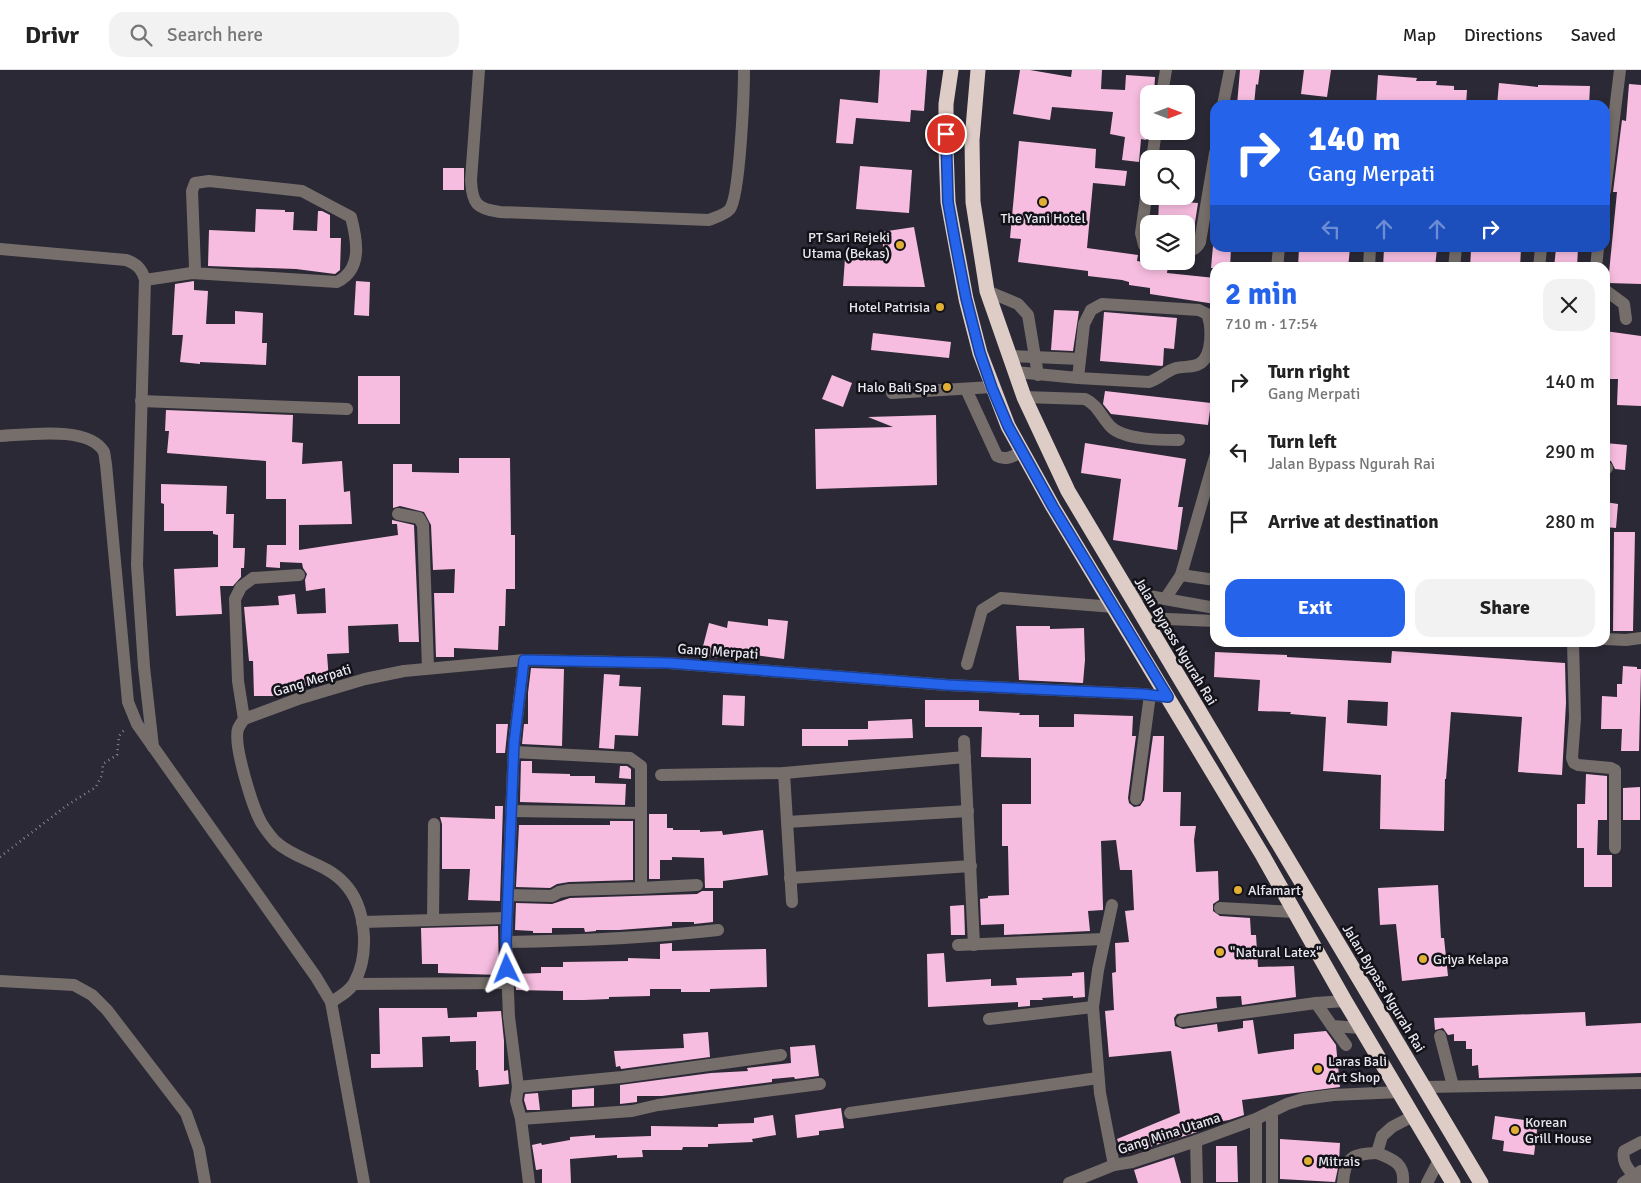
<!DOCTYPE html>
<meta charset="utf-8">
<style>
:root{--surface:#fff;--page:#f2f2f2;--text:#222;--muted:#767676;--line:#e0e0e0;--accent:#2563eb}
body{margin:0;font-family:Signika,sans-serif;background:var(--page);color:var(--text);height:100vh;display:flex;flex-direction:column;font-size:19px;white-space:nowrap}
*{box-sizing:border-box;margin:0}
p{font-size:16px;color:var(--muted)}
.icon{flex:none;width:28px;height:28px;fill:none;stroke:currentColor;stroke-width:2;stroke-linecap:round;stroke-linejoin:round}
.map{position:relative;flex:1;overflow:hidden}
.drawer{position:absolute;left:1210px;top:192px;width:400px;height:385px;display:flex;flex-direction:column;background:var(--surface);border-radius:15px;box-shadow:0 2px 8px #0003}
.drawer>*{flex:none}
.top-card{position:absolute;left:1210px;top:30px;width:400px;height:152px;border-radius:15px;box-shadow:0 2px 8px #0003;background:#2563eb;color:#fff;overflow:hidden}
.needle{width:32px;rotate:90deg}
.controls{position:absolute;left:1140px;top:15px;display:grid;gap:10px}
.controls a{display:grid;place-items:center;width:55px;height:55px;border-radius:10px;background:var(--surface);box-shadow:0 2px 8px #0003;font-size:25px}
.pin{position:absolute;display:grid;place-items:center;width:42px;height:42px;color:#fff;margin:-21px;border:2px solid #fff;border-radius:50%;box-shadow:0 1px 5px #0007}
.me{position:absolute;width:55px;margin:-28px;rotate:358deg;stroke-linejoin:round;filter:drop-shadow(0 0 4px #0008)}
.turn{display:flex;align-items:center;gap:18px;height:105px;padding:0 15px;font-size:22px}
.turn .icon{width:65px;height:65px;stroke-width:2.5}
.turn b{display:block;font-size:35px;line-height:42px}
.lanes{display:flex;align-items:center;height:48px;padding:0 15px;background:#0003;justify-content:center;gap:25px;direction:ltr}
.lanes .off{opacity:.35}
.round{display:grid;place-items:center;flex:none;width:52px;height:52px;border-radius:15px;background:var(--page)}
.headline{display:flex;align-items:center;justify-content:space-between;height:85px;padding:0 15px}
h1{font-size:30px;font-weight:700;line-height:38px;color:var(--accent)}
.cta{display:flex;gap:10px;margin-top:auto;padding:10px 15px}
.cta a{flex:1;height:58px;border-radius:15px;background:var(--accent);color:#fff;font-size:20px;font-weight:700;line-height:58px;text-align:center}
.cta a+a{background:var(--page);color:var(--text)}
ul{padding:0;list-style:none}
li{display:flex;align-items:center;gap:15px;height:70px;padding:0 15px}
li div{flex:1}
li b{display:block;font-size:19px}
li em{font-style:normal}
header{display:flex;align-items:center;gap:30px;box-sizing:border-box;height:70px;padding:0 25px;background:var(--surface);border-bottom:1px solid var(--line)}
header strong{font-size:24px}
nav{display:flex;gap:28px;margin-inline-start:auto;font-size:18px}
.search{width:350px;height:45px;background:var(--page);display:flex;align-items:center;gap:12px;box-sizing:border-box;padding:0 18px;border-radius:15px;color:var(--muted);font-size:19px}
.map>svg:first-child{display:block}
.building{fill:#f7bde0;fill-rule:evenodd}
.lines{fill:none;stroke-linecap:round;stroke-linejoin:round}
.path{stroke:#898892;stroke-width:2.5;stroke-dasharray:1 4;stroke-linecap:butt}
.minor{stroke:#756e6b;stroke-width:12}
.highway{stroke:#decdc6;stroke-width:15}
.route-casing{stroke:#184099;stroke-width:12}
.route{stroke:#2563eb;stroke-width:9}
.poi-dot{fill:#e1af34;stroke:#131218;stroke-width:2}
.labels{text-anchor:middle;stroke-width:5;stroke-linejoin:round;paint-order:stroke}
.poi-label{font-size:14px;fill:#e8e7ef;stroke:#131218;text-anchor:start}
.street-label{font-size:14px;fill:#e8e7ef;stroke:#131218}
</style>
<header>
<strong>Drivr</strong>
<div class="search"><svg class="icon" aria-label="search" viewBox="0 0 24 24"><circle cx="10" cy="10" r="6"/><path d="M15 15l6 6"/></svg>Search here</div>
<nav><a>Map</a><a>Directions</a><a>Saved</a></nav>
</header>
<div class="map">
<svg width="1641" height="1113" viewBox="0 0 1641 1113">
<rect width="100%" height="100%" fill="#2b2935"/>
<g class="building">
<polygon points="880,0 927,0 924,41 911,40 910,52 856,48 853,74 836,73 840,29 878,33"/>
<polygon points="1020,0 1030,0 1071,7 1072,0 1102,0 1101,19 1125,20 1126,5 1155,7 1154,24 1149,24 1149,58 1146,70 1141,69 1139,92 1122,90 1125,67 1110,64 1113,42 1052,37 1050,50 1013,44"/>
<polygon points="1240,0 1260,0 1258,15 1256,14 1254,35 1237,35"/>
<polygon points="1304,0 1331,0 1327,27 1301,24"/>
<polygon points="1378,5 1417,8 1416,11 1437,11 1436,15 1454,16 1454,20 1467,20 1466,35 1418,35 1418,33 1395,32 1395,35 1376,35"/>
<polygon points="1499,13 1538,17 1538,15 1590,16 1589,35 1497,35"/>
<polygon points="1629,14 1641,15 1641,214 1608,213 1617,122 1613,122 1622,50 1626,51"/>
<polygon points="1019,71 1096,79 1095,98 1127,101 1125,116 1093,113 1087,178 1138,185 1137,191 1168,196 1167,203 1215,208 1215,234 1150,224 1150,218 1129,215 1129,212 1122,210 1088,206 1088,201 1018,192 1021,169 1010,168"/>
<polygon points="860,96 912,100 909,143 856,139"/>
<rect x="443" y="98" width="21" height="22"/>
<polygon points="1159,130 1198,133 1194,159 1186,159 1186,154 1158,154"/>
<polygon points="256,139 285,140 285,142 294,142 293,160 317,161 318,141 322,141 330,145 330,168 341,168 340,200 335,204 296,199 208,196 209,160 255,162"/>
<polygon points="914,157 925,217 843,216 845,188 885,189 881,162"/>
<polygon points="1213,176 1231,178 1230,198 1211,198"/>
<polygon points="1299,178 1350,178 1348,198 1298,198"/>
<polygon points="1384,178 1437,178 1435,198 1383,198"/>
<polygon points="1498,178 1521,178 1520,198 1470,198 1471,180 1498,182"/>
<polygon points="1556,178 1578,178 1577,198 1554,198"/>
<polygon points="194,211 194,220 208,221 206,254 235,254 235,241 263,243 262,273 267,273 266,295 200,292 200,294 180,292 183,265 172,265 175,214"/>
<polygon points="356,211 370,212 369,246 354,245"/>
<polygon points="1054,240 1079,241 1073,281 1051,280"/>
<polygon points="1104,242 1177,248 1174,279 1164,278 1163,295 1162,296 1100,291"/>
<polygon points="1605,261 1641,266 1641,336 1617,335 1618,309 1605,309"/>
<polygon points="873,263 951,272 949,288 871,280"/>
<polygon points="832,305 852,313 843,337 822,329"/>
<rect x="358" y="306" width="42" height="48"/>
<polygon points="1105,321 1211,333 1208,355 1111,344 1103,334"/>
<polygon points="166,340 293,345 292,372 303,373 302,394 342,391 344,422 350,421 352,454 299,455 299,480 398,465 397,454 392,454 392,450 414,455 419,572 399,572 398,554 348,556 349,583 327,584 329,611 318,615 289,617 289,624 283,626 254,626 253,591 249,591 244,537 279,535 278,526 295,524 297,544 326,543 325,518 306,521 305,510 307,504 303,498 302,493 280,492 280,498 266,497 267,475 286,475 286,429 266,429 266,391 167,383 169,361 165,361"/>
<polygon points="936,345 937,415 816,419 815,359 893,357 868,347"/>
<polygon points="1085,373 1186,389 1178,437 1183,437 1177,480 1113,470 1121,409 1081,403"/>
<polygon points="1605,373 1627,375 1625,400 1615,399 1611,391 1605,390"/>
<polygon points="459,388 510,388 511,465 515,465 515,519 506,519 505,556 499,556 498,580 454,578 454,587 436,587 434,523 454,523 455,499 433,500 431,455 424,442 400,436 393,438 393,394 412,394 412,402 459,403"/>
<polygon points="161,414 227,416 226,444 234,444 233,478 245,478 244,498 241,498 241,507 233,516 220,516 222,544 176,546 174,499 218,497 218,465 213,464 213,461 164,461 164,434 161,433"/>
<polygon points="1605,432 1618,434 1616,458 1605,457"/>
<polygon points="1614,462 1635,462 1633,561 1613,561"/>
<polygon points="768,549 788,551 784,589 718,580 716,588 701,584 709,553 727,558 728,551 768,556"/>
<polygon points="1016,556 1050,556 1050,559 1084,558 1085,590 1083,613 1019,610"/>
<path d="M1392,581L1565,593L1566,633L1562,705L1518,702L1522,647L1451,642L1446,709H1445L1444,761L1380,759L1381,705L1323,701L1326,647L1290,644L1291,642L1258,641L1260,610L1214,607L1215,582L1287,585V587L1391,593ZM1348,630L1388,632L1387,656L1347,653Z"/>
<polygon points="1623,596 1637,597 1637,599 1641,599 1639,681 1621,681 1622,659 1601,659 1602,626 1617,627 1617,614 1622,614"/>
<polygon points="531,598 564,599 562,676 522,674 524,654 528,654 528,623"/>
<polygon points="604,604 620,605 619,616 641,617 638,666 615,665 614,679 599,678"/>
<polygon points="723,625 745,626 744,656 722,655"/>
<polygon points="925,630 979,630 979,641 1020,643 1019,645 1039,645 1039,657 1074,657 1074,644 1133,646 1132,666 1136,666 1128,728 1129,733 1134,737 1140,736 1144,730 1153,666 1164,666 1163,722 1181,722 1180,756 1196,756 1194,770 1196,802 1218,801 1219,830 1213,834 1213,841 1220,846 1250,848 1251,865 1256,865 1258,897 1294,896 1296,927 1242,935 1241,926 1216,927 1217,938 1177,944 1174,948 1175,956 1183,959 1217,954 1218,962 1243,958 1243,951 1253,950 1258,984 1294,979 1294,964 1326,961 1336,975 1340,1017 1242,1030 1244,1045 1229,1050 1194,1056 1197,1062 1191,1064 1124,1085 1117,1069 1180,1043 1171,981 1109,987 1105,941 1114,940 1112,903 1116,902 1115,873 1129,872 1125,841 1134,840 1132,800 1120,800 1116,770 1101,771 1103,837 1103,840 1088,841 1090,861 1004,865 1004,854 981,855 980,829 988,828 988,826 1009,825 1008,776 1002,776 1002,734 1031,734 1031,688 981,687 982,657 925,657"/>
<polygon points="912,649 913,668 848,670 848,676 802,676 802,659 868,659 868,651"/>
<polygon points="496,654 508,654 505,683 496,683"/>
<polygon points="521,691 532,691 532,703 570,704 570,706 595,706 595,713 626,714 625,735 520,732"/>
<polygon points="620,696 627,696 631,699 631,709 619,708"/>
<polygon points="1586,704 1607,706 1607,750 1598,750 1597,785 1612,785 1612,817 1584,817 1584,778 1577,778 1577,734 1585,734"/>
<polygon points="1640,717 1640,750 1623,750 1623,718"/>
<polygon points="495,736 503,736 500,831 468,830 470,799 442,799 442,754 440,747 495,749"/>
<polygon points="649,744 667,744 667,758 673,758 673,760 700,760 700,762 722,761 723,765 763,760 768,805 723,811 723,818 705,818 704,788 672,787 672,790 660,790 660,809 649,809"/>
<polygon points="610,751 633,751 633,810 569,812 557,814 550,818 516,817 519,755 610,755"/>
<polygon points="1438,815 1441,868 1444,868 1448,906 1402,911 1396,854 1380,855 1378,818"/>
<polygon points="702,821 713,821 713,852 694,854 694,852 672,852 672,856 619,860 596,860 596,861 585,862 584,858 552,858 552,863 533,863 533,861 515,860 516,833 552,834 570,828 697,824"/>
<polygon points="964,835 965,865 951,865 950,836"/>
<polygon points="498,856 499,905 438,903 438,894 422,894 421,858"/>
<polygon points="672,873 672,881 766,879 767,917 710,919 710,922 681,922 681,919 650,919 650,926 609,927 609,929 584,930 563,930 563,921 516,920 515,904 541,903 541,897 563,897 563,892 628,891 628,888 660,889 660,874"/>
<polygon points="944,883 946,912 991,909 991,916 1017,915 1016,908 1072,906 1072,903 1084,902 1085,927 1073,928 1073,926 1042,928 1043,930 1030,930 1030,936 1029,936 1018,937 1018,932 928,937 927,884"/>
<polygon points="379,938 447,938 448,948 477,947 477,942 501,941 504,971 504,1001 508,1000 509,1014 479,1017 478,1000 476,1000 476,971 450,972 450,966 422,967 423,997 371,998 371,984 380,984"/>
<polygon points="1585,942 1586,956 1641,953 1641,1003 1479,1008 1478,995 1472,996 1472,979 1466,979 1466,971 1454,971 1454,964 1448,965 1443,958 1435,960 1434,948"/>
<polygon points="708,962 710,987 621,999 620,996 616,997 614,981 684,978 683,964"/>
<polygon points="815,975 819,1006 795,1009 794,1007 772,1009 772,1012 662,1026 637,1026 637,1032 620,1034 620,1015 711,1003 748,1001 747,998 791,993 790,977"/>
<polygon points="594,1018 594,1036 572,1037 572,1020"/>
<polygon points="538,1023 540,1040 527,1040 524,1030 525,1024"/>
<polygon points="841,1038 844,1058 819,1061 819,1065 797,1068 795,1045"/>
<polygon points="773,1045 776,1065 752,1069 753,1072 708,1074 708,1077 683,1077 682,1080 642,1080 643,1087 617,1088 617,1085 570,1089 571,1113 542,1113 542,1099 536,1100 532,1075 541,1073 542,1075 570,1070 570,1067 595,1065 595,1068 651,1066 651,1056 718,1057 718,1054 754,1053 754,1048"/>
<polygon points="1495,1046 1538,1052 1534,1085 1503,1081 1504,1071 1492,1069"/>
<polygon points="1280,1069 1340,1073 1339,1093 1335,1112 1280,1109"/>
<polygon points="1216,1076 1237,1076 1238,1112 1216,1112"/>
<polygon points="1174,1087 1181,1113 1138,1113 1134,1100"/>
</g>
<g class="lines">
<polyline class="path" points="0,787 66,736 96,717 102,705 103,694 117,685 119,666 125,659"/>
<g class="minor">
<path d="M479,0L471,110C472,134 477,139 500,142L709,150C716,147 725,145 730,139C740,125 744,22 744,0"/>
<polyline points="1162,24 1166,0"/>
<polyline points="1223,35 1230,0"/>
<polyline points="1152,89 1156,61"/>
<polyline points="1149,107 1141,163 1144,175 1149,176"/>
<polyline points="1605,121 1620,0"/>
<path d="M0,179L126,190C137,194 142,199 145,210L137,495L144,597L153,677"/>
<path d="M1186,181C1193,181 1197,178 1200,172L1215,83"/>
<polyline points="1277,198 1279,178"/>
<polyline points="1369,198 1370,178"/>
<polyline points="1454,198 1456,178"/>
<polyline points="1539,198 1541,178"/>
<polyline points="1596,198 1598,178"/>
<path d="M145,210L192,203L337,212C363,199 357,170 351,147L302,121L209,111L195,113L192,121L195,198L192,203"/>
<polyline points="1605,220 1624,234 1626,249"/>
<polyline points="987,221 1018,234 1028,245 1038,305"/>
<polyline points="1009,286 1080,289"/>
<path d="M1015,302L1078,308L1149,312C1159,309 1166,301 1176,298C1184,296 1192,298 1199,294C1213,287 1212,256 1207,244L1199,240L1102,234L1091,240L1084,254L1078,308"/>
<path d="M966,319L997,386C1006,391 1013,386 1022,382"/>
<polyline points="892,323 992,317"/>
<path d="M1024,327L1085,329C1098,335 1101,347 1111,357C1125,370 1161,370 1179,370"/>
<polyline points="141,331 347,339"/>
<path d="M0,366C26,365 89,355 104,382C105,385 105,390 106,394L128,632L137,654L316,907L331,932L364,1113"/>
<polyline points="1605,398 1607,398"/>
<polyline points="398,444 419,448 423,455 428,598"/>
<path d="M299,505L253,508L241,517L235,529L238,611L244,649C242,652 239,656 238,659C233,675 253,739 262,754C266,760 271,767 276,772C296,790 326,793 344,813C367,837 370,885 354,913C349,922 339,927 331,932"/>
<polyline points="1181,505 1215,510"/>
<polyline points="1128,522 1165,529 1181,505 1215,387"/>
<polyline points="1165,529 1215,538"/>
<polyline points="1143,548 1215,551"/>
<polyline points="1605,569 1626,570 1641,568"/>
<polyline points="1573,572 1575,648 1572,688 1574,693 1578,695 1611,698 1615,700 1615,778"/>
<polyline points="524,590 514,673 506,872 509,947 518,1017 516,1031 521,1049 529,1113"/>
<polyline points="967,594 982,540 1001,528 1114,537"/>
<polyline points="244,649 298,629 365,609 404,601 524,590 668,593 948,615 1142,624 1168,627"/>
<polyline points="964,671 974,875"/>
<polyline points="784,703 792,832"/>
<polyline points="661,705 784,703 965,687"/>
<polyline points="1136,729 1150,625"/>
<polyline points="512,741 641,743"/>
<polyline points="787,752 968,741"/>
<polyline points="790,808 971,796"/>
<polyline points="641,818 697,815"/>
<polyline points="508,825 552,826 559,822 569,820 641,818 641,696 630,688 514,682"/>
<polyline points="1112,835 1098,900 1093,937 1100,1023 1114,1095"/>
<polyline points="1220,838 1294,842"/>
<polyline points="433,850 434,754"/>
<polyline points="362,852 507,848"/>
<path d="M506,872C577,871 647,868 718,860"/>
<polyline points="958,875 1104,869"/>
<polyline points="0,911 74,915 92,925 107,940 186,1043 199,1079 205,1113"/>
<polyline points="354,914 507,913"/>
<polyline points="1316,933 1332,956 1361,958"/>
<polyline points="989,949 1093,937"/>
<polyline points="1182,951 1316,933 1345,931"/>
<polyline points="1332,956 1346,975"/>
<polyline points="1440,966 1453,1016"/>
<polyline points="518,1017 622,1007 781,985"/>
<polyline points="1425,1017 1641,1013"/>
<polyline points="1272,1041 1272,1113"/>
<polyline points="850,1043 1098,1008"/>
<polyline points="521,1049 632,1041 658,1035 820,1014"/>
<polyline points="1196,1071 1197,1113"/>
<polyline points="1069,1113 1114,1095 1132,1092 1196,1071 1256,1049 1287,1034 1303,1029 1333,1025 1400,1022"/>
<polyline points="1256,1113 1256,1049"/>
<path d="M1343,1113C1345,1087 1352,1084 1377,1083"/>
<path d="M1403,1113C1405,1093 1392,1089 1377,1083L1382,1066L1392,1057L1413,1046"/>
<polyline points="1427,1113 1439,1090"/>
<polyline points="1623,1113 1641,1101"/>
<path d="M1639,1113C1632,1102 1621,1095 1624,1081L1641,1072"/>
</g>
<g class="highway">
<polyline points="951,0 946,34 946,79 948,132 966,229 980,283 1008,356 1053,437 1263,786 1345,931 1453,1113"/>
<polyline points="978,0 972,70 973,132 987,221 1024,327 1068,421 1481,1113"/>
</g>
</g>
<g class="lines">
<defs>
<polyline id="route" points="507,899 506,872 514,673 524,590 668,593 948,615 1142,624 1168,627 1053,437 1008,356 992,318 980,283 966,228 955,171 948,132 946,64"/>
</defs>
<use href="#route" class="route-casing"/>
<use href="#route" class="route"/>
</g>
<g class="poi-dot">
<circle cx="1043" cy="132" r="5"/>
<circle cx="900" cy="175" r="5"/>
<circle cx="940" cy="237" r="5"/>
<circle cx="947" cy="317" r="5"/>
<circle cx="1238" cy="820" r="5"/>
<circle cx="1220" cy="882" r="5"/>
<circle cx="1423" cy="889" r="5"/>
<circle cx="1318" cy="999" r="5"/>
<circle cx="1515" cy="1060" r="5"/>
<circle cx="1308" cy="1091" r="5"/>
</g>
<g class="labels">
<g class="poi-label">
<text x="1043" y="153" text-anchor="middle">The Yani Hotel</text>
<text x="890" y="172" text-anchor="end">PT Sari Rejeki<tspan x="890" dy="16">Utama (Bekas)</tspan></text>
<text x="930" y="242" text-anchor="end">Hotel Patrisia</text>
<text x="937" y="322" text-anchor="end">Halo Bali Spa</text>
<text x="1248" y="825">Alfamart</text>
<text x="1230" y="887">"Natural Latex"</text>
<text x="1433" y="894">Griya Kelapa</text>
<text x="1328" y="996">Laras Bali<tspan x="1328" dy="16">Art Shop</tspan></text>
<text x="1525" y="1057">Korean<tspan x="1525" dy="16">Grill House</tspan></text>
<text x="1318" y="1096">Mitrais</text>
</g>
<g class="street-label">
<text transform="translate(1176 571) rotate(59)" y="5">Jalan Bypass Ngurah Rai</text>
<text transform="translate(718 581) rotate(4)" y="5">Gang Merpati</text>
<text transform="translate(312 610) rotate(-17)" y="5">Gang Merpati</text>
<text transform="translate(1384 918) rotate(59)" y="5">Jalan Bypass Ngurah Rai</text>
<text transform="translate(1169 1063) rotate(-18)" y="5">Gang Mina Utama</text>
</g>
</g>
</svg>
<div class="controls">
<a><svg class="needle" viewBox="-14 -14 28 28"><path d="M0-13l5 13h-10z" fill="#e53935"/><path d="M0 13l5-13h-10z" fill="#767676"/></svg></a>
<a><svg class="icon" aria-label="search" viewBox="0 0 24 24"><circle cx="10" cy="10" r="6"/><path d="M15 15l6 6"/></svg></a>
<a><svg class="icon" aria-label="layers" viewBox="0 0 24 24"><path d="M12 4l9 5-9 5-9-5zM3 14l9 5 9-5"/></svg></a>
</div>
<div class="pin" style="left:946px;top:64px;background:#d93025"><svg class="icon" aria-label="arrive" viewBox="0 0 24 24"><path d="M6 21V4h12l-3 4 3 4H6"/></svg></div>
<svg class="me" style="left:507px;top:899px" viewBox="-20 -20 40 40"><path d="M0-17L14 15 0 8-14 15z" fill="#2563eb" stroke="#fff" stroke-width="4"/></svg>
<div class="top-card">
<div class="turn"><svg class="icon" aria-label="right" viewBox="0 0 24 24"><path d="M7 20v-9h11M14 6l5 5-5 5"/></svg><div><b>140 m</b>Gang Merpati</div></div>
<div class="lanes"><svg class="icon off" aria-label="left" viewBox="0 0 24 24"><path d="M17 20v-9H6M10 6l-5 5 5 5"/></svg><svg class="icon off" aria-label="ahead" viewBox="0 0 24 24"><path d="M12 20V5M6 11l6-6 6 6"/></svg><svg class="icon off" aria-label="ahead" viewBox="0 0 24 24"><path d="M12 20V5M6 11l6-6 6 6"/></svg><svg class="icon" aria-label="right" viewBox="0 0 24 24"><path d="M7 20v-9h11M14 6l5 5-5 5"/></svg></div>
</div>
<section class="drawer">
<div class="headline"><div><h1>2 min</h1><p>710 m · 17:54</p></div><a class="round"><svg class="icon" aria-label="close" viewBox="0 0 24 24"><path d="M6 6l12 12M18 6L6 18"/></svg></a></div>
<ul>
<li><svg class="icon" aria-label="right" viewBox="0 0 24 24"><path d="M7 20v-9h11M14 6l5 5-5 5"/></svg><div><b>Turn right</b><p>Gang Merpati</p></div><em>140 m</em></li>
<li><svg class="icon" aria-label="left" viewBox="0 0 24 24"><path d="M17 20v-9H6M10 6l-5 5 5 5"/></svg><div><b>Turn left</b><p>Jalan Bypass Ngurah Rai</p></div><em>290 m</em></li>
<li><svg class="icon" aria-label="arrive" viewBox="0 0 24 24"><path d="M6 21V4h12l-3 4 3 4H6"/></svg><div><b>Arrive at destination</b></div><em>280 m</em></li>
</ul>
<div class="cta"><a>Exit</a><a>Share</a></div>
</section>
</div>
